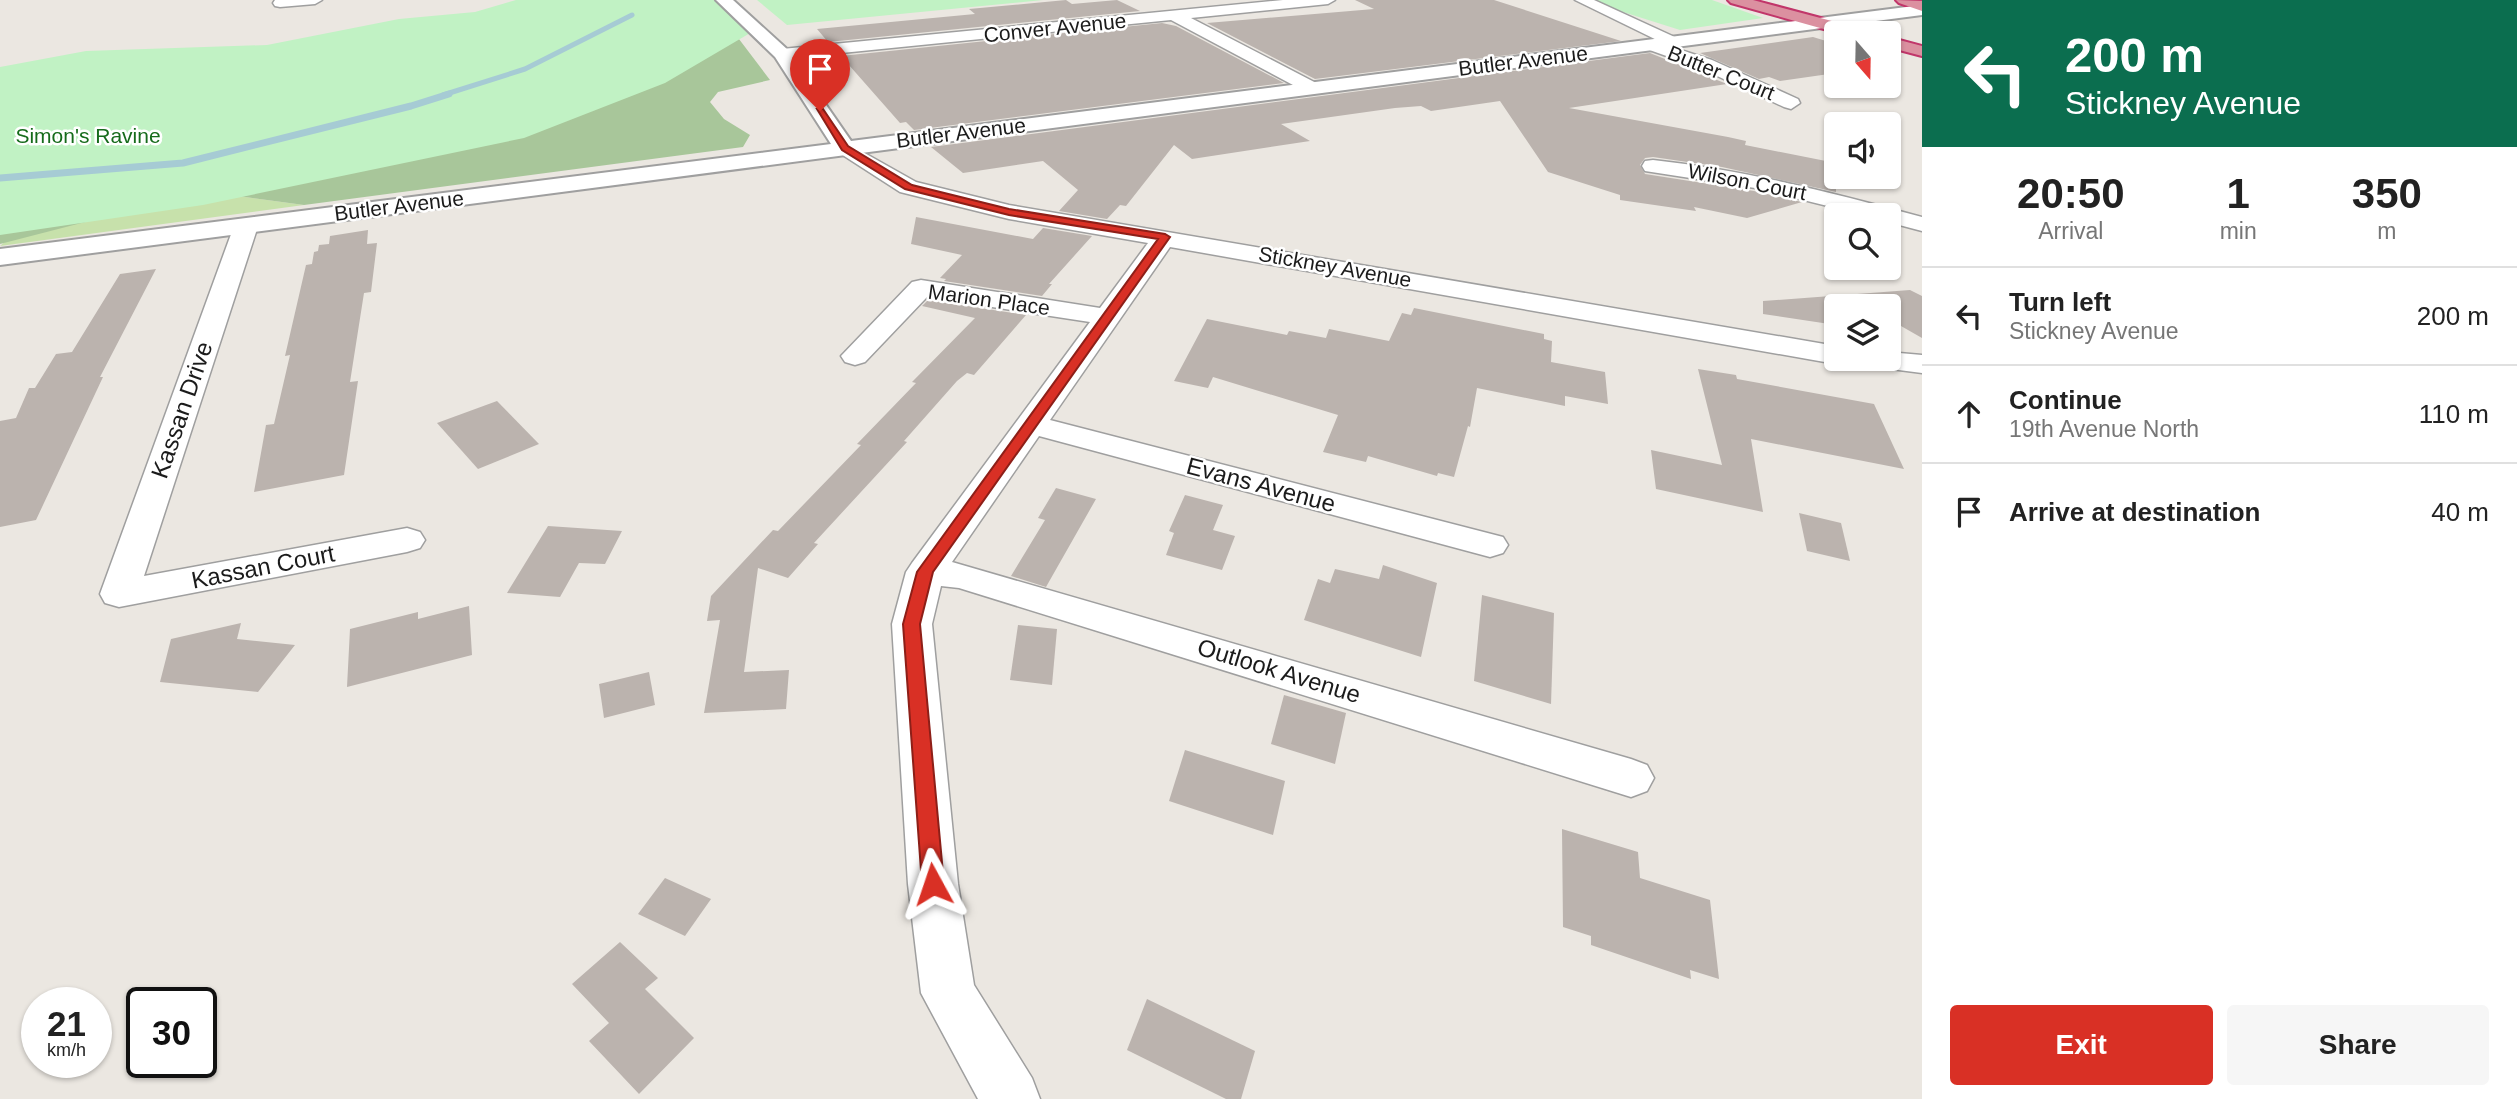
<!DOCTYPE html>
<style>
:root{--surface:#fff;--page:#f6f6f6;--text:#222;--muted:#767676;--line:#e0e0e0;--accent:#d93025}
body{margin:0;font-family:Arial,sans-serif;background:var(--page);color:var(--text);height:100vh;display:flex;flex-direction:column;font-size:26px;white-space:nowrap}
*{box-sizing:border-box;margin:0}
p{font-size:23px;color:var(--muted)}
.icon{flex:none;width:38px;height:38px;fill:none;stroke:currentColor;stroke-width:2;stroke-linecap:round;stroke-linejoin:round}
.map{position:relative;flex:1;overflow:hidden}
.drawer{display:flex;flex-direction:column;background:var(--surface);width:595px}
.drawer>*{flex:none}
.guide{background:#0b6e4f;color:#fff;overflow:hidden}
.needle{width:46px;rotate:160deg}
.controls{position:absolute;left:1824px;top:21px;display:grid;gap:14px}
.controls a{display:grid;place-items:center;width:77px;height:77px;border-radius:7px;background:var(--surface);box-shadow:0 2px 5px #0004;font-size:35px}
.speed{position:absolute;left:21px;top:987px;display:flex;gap:14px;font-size:35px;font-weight:700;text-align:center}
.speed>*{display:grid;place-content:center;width:91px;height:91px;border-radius:50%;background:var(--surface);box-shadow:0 2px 5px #0004;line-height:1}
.speed small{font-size:18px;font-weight:400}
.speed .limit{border:4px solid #111;border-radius:10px;background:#fff;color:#111}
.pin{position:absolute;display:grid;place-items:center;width:60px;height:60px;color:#fff;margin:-72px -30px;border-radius:50% 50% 50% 0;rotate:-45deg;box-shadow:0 0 7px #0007}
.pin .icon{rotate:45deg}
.me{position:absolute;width:77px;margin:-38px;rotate:355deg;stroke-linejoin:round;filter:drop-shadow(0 0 5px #0008)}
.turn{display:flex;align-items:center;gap:24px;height:147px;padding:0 28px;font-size:32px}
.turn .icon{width:91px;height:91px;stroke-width:2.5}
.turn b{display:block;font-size:49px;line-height:60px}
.eta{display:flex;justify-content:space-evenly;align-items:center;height:119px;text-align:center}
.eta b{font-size:42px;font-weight:800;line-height:49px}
.action{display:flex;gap:14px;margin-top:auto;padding:14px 28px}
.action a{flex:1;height:80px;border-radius:7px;background:var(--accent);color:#fff;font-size:28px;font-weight:800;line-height:80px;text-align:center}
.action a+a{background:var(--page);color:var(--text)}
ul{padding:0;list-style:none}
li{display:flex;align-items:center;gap:21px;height:98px;padding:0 28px;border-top:2px solid var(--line)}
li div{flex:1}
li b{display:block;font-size:26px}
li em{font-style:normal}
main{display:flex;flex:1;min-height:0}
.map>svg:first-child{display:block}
.grass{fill:#c7e1ab}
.forest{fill:#a8c69a}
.park{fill:#c1f2c4}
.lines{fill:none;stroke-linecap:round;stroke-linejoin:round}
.stream-far1{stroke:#a6cbd4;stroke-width:5}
.stream{stroke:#a6cbd4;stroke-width:7}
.building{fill:#bbb3ae}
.minor-casing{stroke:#9f9f9f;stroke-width:3}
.tertiary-casing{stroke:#9f9f9f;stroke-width:4}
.motorway-casing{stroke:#c1366a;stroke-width:4}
.minor{fill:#fff;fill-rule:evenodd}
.tertiary{fill:#fff;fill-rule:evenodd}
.motorway{fill:#db90a0;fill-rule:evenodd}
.route{fill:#d93025;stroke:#8d1f18;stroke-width:2}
.labels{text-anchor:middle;stroke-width:5;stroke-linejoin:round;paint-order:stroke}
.far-street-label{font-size:21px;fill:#1b1b1b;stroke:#fff}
.far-park-label{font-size:21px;fill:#166b1b;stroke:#fff}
.street-label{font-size:24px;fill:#1b1b1b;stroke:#fff}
</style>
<main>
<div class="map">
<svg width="1922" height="1099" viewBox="0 0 1922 1099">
<rect width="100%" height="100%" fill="#ebe7e1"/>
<polygon class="grass" points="231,195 304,205 0,246 7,240 124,212"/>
<polygon class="forest" points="720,14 770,80 718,92 710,102 724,119 750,135 743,147 304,205 231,195 124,212 0,244 0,201"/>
<g class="park">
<polygon points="516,0 724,0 757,29 665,83 524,138 203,205 0,235 0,67 86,51 267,45 399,19 475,12"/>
<polygon points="757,0 1043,0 787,25"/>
<polygon points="1585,0 1712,0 1763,18 1680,30"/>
</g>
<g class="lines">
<polyline class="stream-far1" points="443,95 525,69 632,15"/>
<polyline class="stream" points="0,178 183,163 411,106 449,94"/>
</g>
<g class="building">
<polygon points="1066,0 1072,4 1117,0 1140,11 828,42 817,29 975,14 969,9"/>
<polygon points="1355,0 1494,0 1621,41 1315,79 1207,23 1374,9"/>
<polygon points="1162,23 1176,26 1284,83 914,130 906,122 900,123 841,56"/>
<polygon points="1813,37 1836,44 1836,73 1780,81 1769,77 1759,79 1700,53"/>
<polygon points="1650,53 1727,84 1569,108 1728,137 1746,141 1745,145 1836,163 1836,192 1722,167 1653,157 1645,158 1640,165 1645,174 1754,191 1802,202 1747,218 1694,207 1696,211 1620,200 1620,195 1548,172 1500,101 1431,111 1421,106 1395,108 1281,124 1310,141 1192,159 1174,145 1126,206 1120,205 1107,219 1059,211 1078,190 1043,161 963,173 931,147"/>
<polygon points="916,217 1033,239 1043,228 1092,236 1049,284 1052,284 1042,296 944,281 946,279 940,278 962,255 911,244"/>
<polygon points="368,230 367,244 377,243 371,292 364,293 350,382 358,381 344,475 254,492 266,425 274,424 290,355 285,356 306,265 312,264 314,252 318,251 319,245 329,244 330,236"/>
<polygon points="156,269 100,377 103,377 36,520 0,527 0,421 16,418 29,388 35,388 56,354 72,352 120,274"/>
<polygon points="1910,290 1922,296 1922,338 1901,326 1888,327 1888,306 1836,306 1836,325 1763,314 1763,301"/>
<polygon points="928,300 1026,315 974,375 967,373 957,381 904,441 907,442 814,543 818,544 788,578 758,568 744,672 789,670 786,709 704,713 720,620 707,621 711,596 773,530 778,531 861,445 857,444 916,383 912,382 975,318 922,306"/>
<polygon points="1414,308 1544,334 1544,339 1552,341 1551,362 1605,372 1608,404 1565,396 1565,406 1477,388 1470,427 1468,426 1454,477 1438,473 1437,476 1368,456 1366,462 1323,452 1338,415 1213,377 1208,388 1174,381 1207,319 1287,335 1289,331 1326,338 1329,329 1389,341 1402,313 1411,315"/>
<polygon points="1698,369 1736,375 1737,379 1874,404 1904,469 1751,439 1763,512 1656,489 1651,450 1722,465"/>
<polygon points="497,401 539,444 478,469 437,423"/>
<polygon points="1056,488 1096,499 1046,587 1011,576 1045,520 1038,518"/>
<polygon points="1185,495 1223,505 1213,530 1235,536 1222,570 1166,555 1174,533 1169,531"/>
<polygon points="1799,513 1841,523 1850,561 1807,551"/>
<polygon points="548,526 622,531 605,564 579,563 560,597 507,593"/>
<polygon points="1383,565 1437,583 1421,657 1304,620 1318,579 1330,583 1335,569 1379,579"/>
<polygon points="1482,595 1554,613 1551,704 1474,681"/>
<polygon points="469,606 472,655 347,687 350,629 418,612 418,619"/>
<polygon points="241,623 237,639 295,645 258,692 160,682 171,639"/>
<polygon points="1018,625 1057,629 1052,685 1010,680"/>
<polygon points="649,672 655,705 604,718 599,684"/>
<polygon points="1284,695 1346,713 1335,764 1271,744"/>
<polygon points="1185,750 1285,781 1273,835 1169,801"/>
<polygon points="1562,829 1638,852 1640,878 1710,900 1719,979 1690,970 1691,979 1591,945 1591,936 1563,927"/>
<polygon points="665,878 711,899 685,936 638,914"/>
<polygon points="620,942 658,978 645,989 694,1038 639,1094 589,1041 609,1023 572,984"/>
<polygon points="1147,999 1255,1051 1241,1099 1226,1099 1127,1050"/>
</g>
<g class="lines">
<defs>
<g id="minor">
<polygon points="275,0 322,0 315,4 280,7 275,6 273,3"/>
<polygon points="1283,0 1335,0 1328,4 1191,18 1320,85 1323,89 1320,93 1308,93 1171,20 782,59 774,54 782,49"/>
<polygon points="1575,0 1594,0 1679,39 1681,42 1679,45 1668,46 1712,60 1798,99 1800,103 1791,109 1784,107 1700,68 1644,48 1642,45 1650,40 1667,45"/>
<polygon points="845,142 916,182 1009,205 1836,346 1836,359 1848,359 1846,361 1836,364 1170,247 1050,420 1503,537 1508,545 1503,553 1490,557 1039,436 952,562 1631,759 1647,765 1654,778 1647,791 1631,797 959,588 941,586 932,624 958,884 974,985 1032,1078 1040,1099 978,1099 921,993 908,884 892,624 906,572 912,563 1090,322 927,297 865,362 855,365 845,362 841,356 912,282 921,280 1100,308 1148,243 1009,219 900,192 838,152 835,148 838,144"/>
<path d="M1653,160C1745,170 1833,193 1922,217V231L1888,222V215H1864L1755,188L1645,171L1642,166L1645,161Z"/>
<polygon points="246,219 254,221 258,226 144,576 407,528 420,532 425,540 420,548 407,552 119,607 105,603 100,594 234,226 238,221"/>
<polygon points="1888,352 1922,355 1922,373 1860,365 1855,359 1888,359"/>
</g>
<polygon id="tertiary" points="716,0 733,0 788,50 851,141 1922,5 1922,15 0,265 0,249 831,144 775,57"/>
<g id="motorway">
<polygon points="1728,0 1753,0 1862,29 1864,33 1838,33 1731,3"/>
<polygon points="1896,0 1922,1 1922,11 1899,3"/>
<polygon points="1888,37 1922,46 1922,56 1888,47"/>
</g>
</defs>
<use href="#minor" class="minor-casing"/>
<use href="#tertiary" class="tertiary-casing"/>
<use href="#motorway" class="motorway-casing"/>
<use href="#minor" class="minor"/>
<use href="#tertiary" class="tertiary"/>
<use href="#motorway" class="motorway"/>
</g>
<polygon class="route" points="817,109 823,109 848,146 912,185 1009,209 1165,234 1170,237 933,572 920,624 944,884 941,891 933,894 925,891 922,884 903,624 917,572 1158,239 1009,215 905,189 842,150"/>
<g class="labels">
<g class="far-street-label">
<text transform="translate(1055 28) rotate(-6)" y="7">Conver Avenue</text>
<text transform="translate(1523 61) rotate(-7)" y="7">Butler Avenue</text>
<text transform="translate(1721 73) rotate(22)" y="7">Butter Court</text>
<text transform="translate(961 133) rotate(-7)" y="7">Butler Avenue</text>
<text transform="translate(1747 182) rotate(11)" y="7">Wilson Court</text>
<text transform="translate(399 206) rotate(-7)" y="7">Butler Avenue</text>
<text transform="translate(1335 267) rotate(10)" y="7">Stickney Avenue</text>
<text transform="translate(989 300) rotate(8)" y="7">Marion Place</text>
</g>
<g class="far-park-label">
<text x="88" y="143">Simon's Ravine</text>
</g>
<g class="street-label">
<text transform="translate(182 410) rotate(-71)" y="8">Kassan Drive</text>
<text transform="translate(1261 485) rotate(15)" y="8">Evans Avenue</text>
<text transform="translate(263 567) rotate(-11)" y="8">Kassan Court</text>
<text transform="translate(1279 671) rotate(17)" y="8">Outlook Avenue</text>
</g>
</g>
</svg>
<div class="controls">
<a><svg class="needle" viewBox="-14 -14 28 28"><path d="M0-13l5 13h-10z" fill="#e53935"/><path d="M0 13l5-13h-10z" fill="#767676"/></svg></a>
<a><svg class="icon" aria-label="sound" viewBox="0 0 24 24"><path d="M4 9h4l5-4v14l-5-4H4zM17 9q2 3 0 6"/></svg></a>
<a><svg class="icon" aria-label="search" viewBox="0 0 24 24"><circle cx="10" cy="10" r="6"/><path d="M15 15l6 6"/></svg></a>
<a><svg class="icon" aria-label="layers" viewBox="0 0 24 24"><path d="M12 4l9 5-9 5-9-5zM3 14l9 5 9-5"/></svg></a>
</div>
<div class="speed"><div>21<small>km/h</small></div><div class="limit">30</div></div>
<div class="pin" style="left:820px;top:111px;background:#d93025"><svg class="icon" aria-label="arrive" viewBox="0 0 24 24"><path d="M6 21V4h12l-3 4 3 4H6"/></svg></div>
<svg class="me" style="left:933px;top:884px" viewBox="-20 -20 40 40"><path d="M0-17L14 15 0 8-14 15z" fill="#d93025" stroke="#fff" stroke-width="4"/></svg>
</div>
<section class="drawer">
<div class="guide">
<div class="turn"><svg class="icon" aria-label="left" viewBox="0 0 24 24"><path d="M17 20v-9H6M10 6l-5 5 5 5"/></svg><div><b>200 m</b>Stickney Avenue</div></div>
</div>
<div class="eta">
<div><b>20:50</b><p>Arrival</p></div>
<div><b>1</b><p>min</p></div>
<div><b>350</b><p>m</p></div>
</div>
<ul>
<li><svg class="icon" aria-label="left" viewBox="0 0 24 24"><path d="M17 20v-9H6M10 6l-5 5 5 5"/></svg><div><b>Turn left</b><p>Stickney Avenue</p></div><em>200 m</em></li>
<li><svg class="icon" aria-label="ahead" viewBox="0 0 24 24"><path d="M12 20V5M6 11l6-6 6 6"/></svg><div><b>Continue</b><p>19th Avenue North</p></div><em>110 m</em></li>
<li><svg class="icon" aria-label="arrive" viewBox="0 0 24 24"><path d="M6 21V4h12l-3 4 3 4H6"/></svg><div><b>Arrive at destination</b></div><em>40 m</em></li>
</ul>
<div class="action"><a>Exit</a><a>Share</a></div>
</section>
</main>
